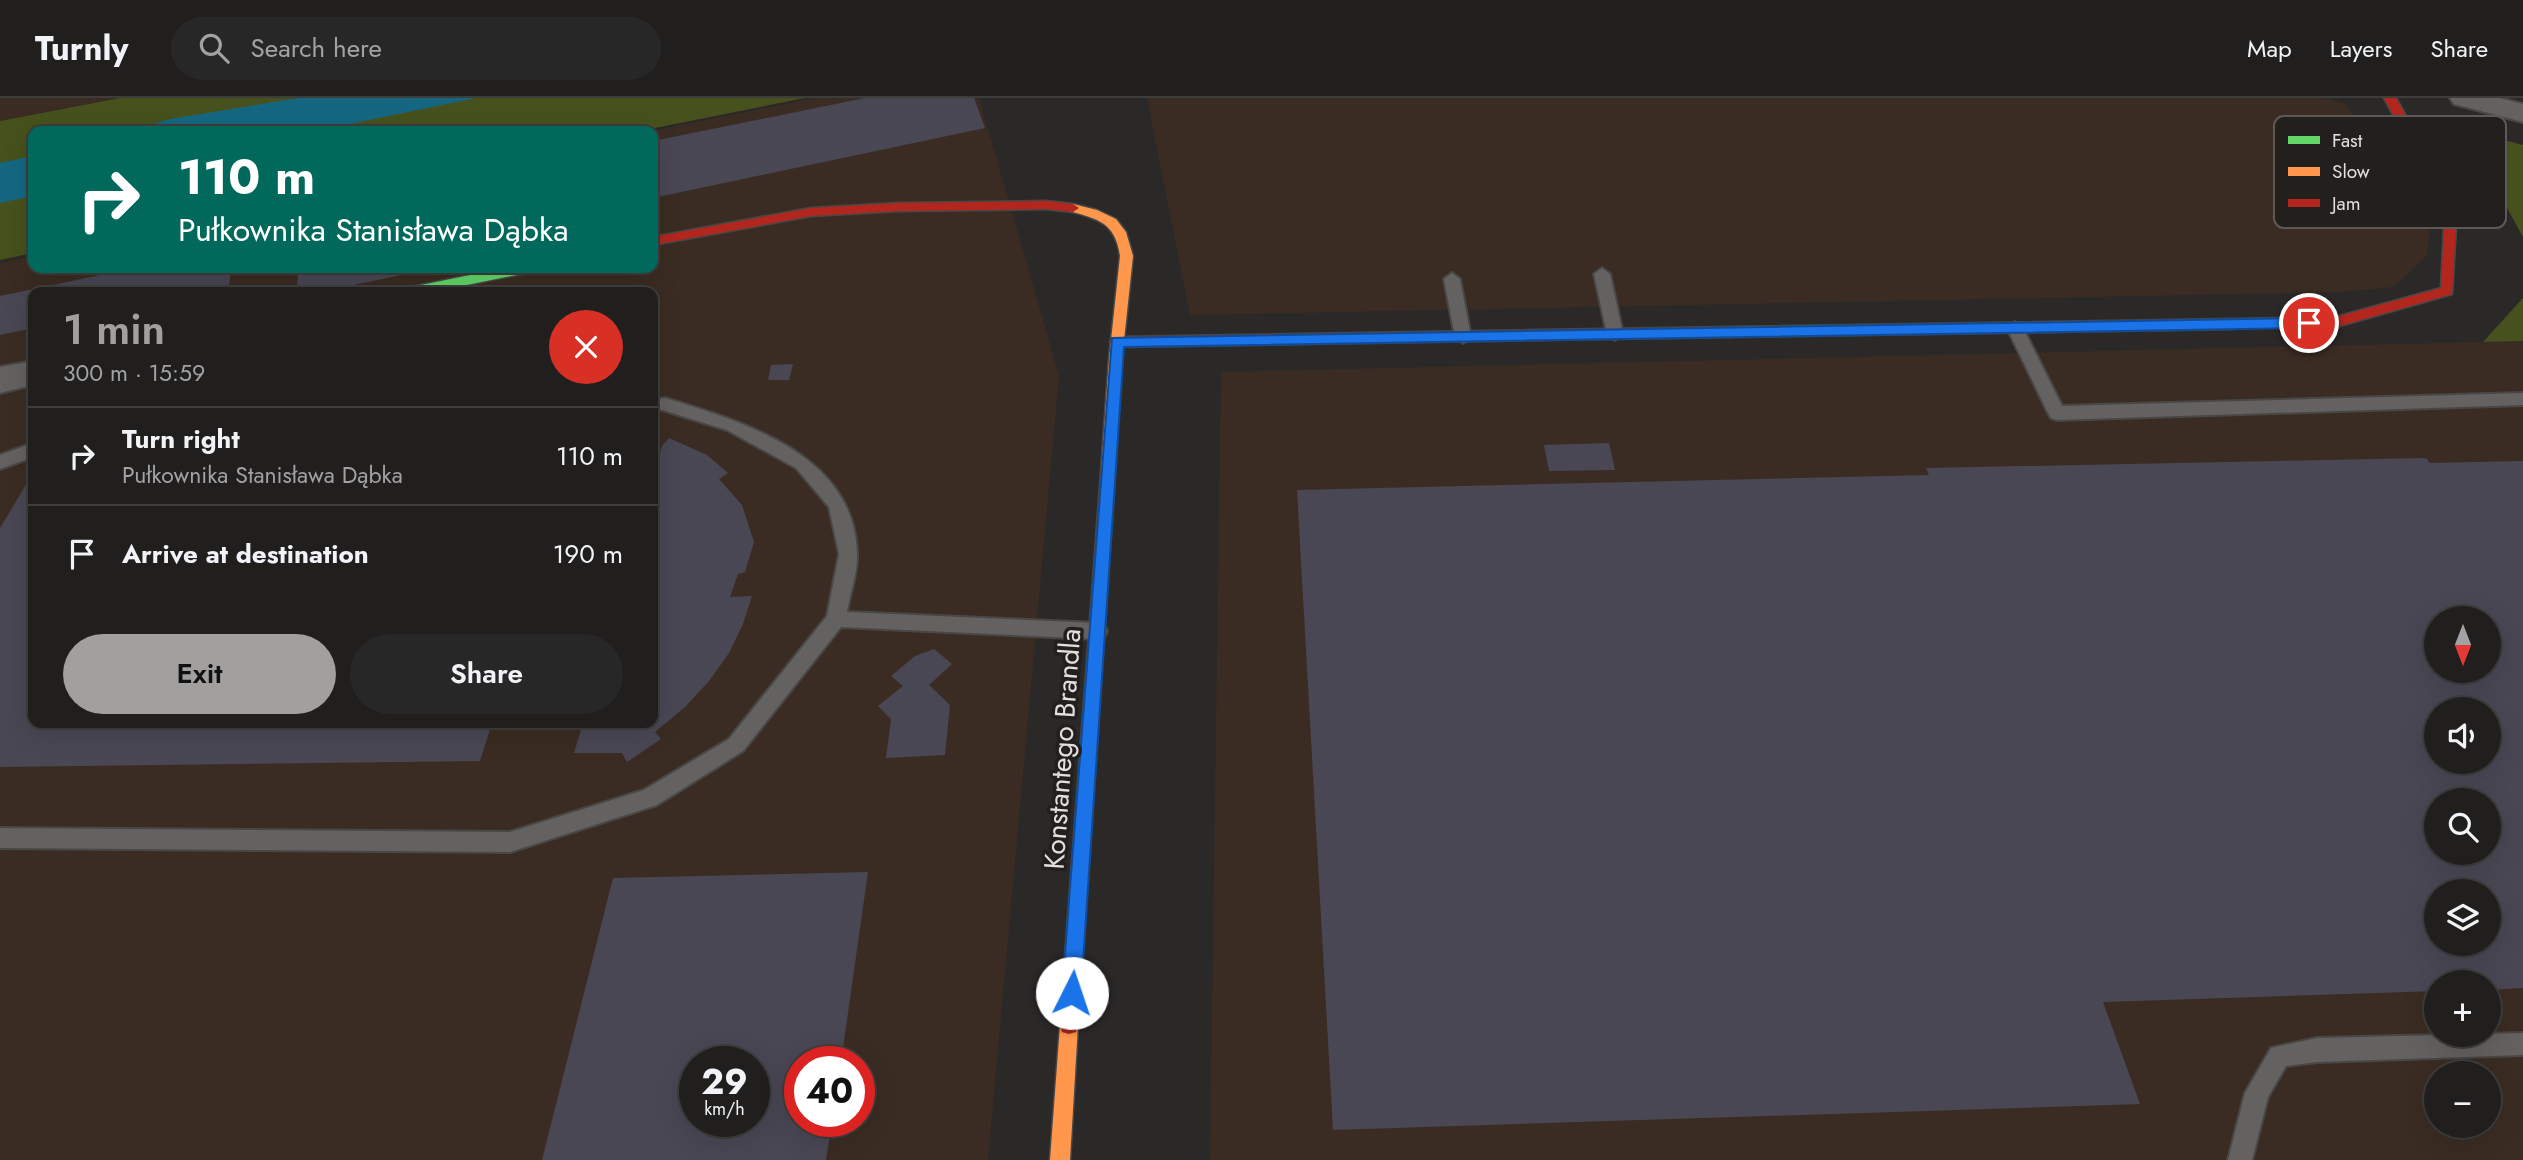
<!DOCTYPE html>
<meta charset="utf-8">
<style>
:root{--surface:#201f1e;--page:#282727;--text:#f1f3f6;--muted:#a2a2a4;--line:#3d3d3c;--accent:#a2a09f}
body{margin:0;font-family:Jost,sans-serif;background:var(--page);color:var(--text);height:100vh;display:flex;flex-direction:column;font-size:26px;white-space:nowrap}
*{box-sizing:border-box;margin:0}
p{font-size:23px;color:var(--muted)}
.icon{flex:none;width:38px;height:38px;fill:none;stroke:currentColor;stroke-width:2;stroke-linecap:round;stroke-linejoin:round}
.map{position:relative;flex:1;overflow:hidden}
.drawer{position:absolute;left:28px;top:189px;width:630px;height:441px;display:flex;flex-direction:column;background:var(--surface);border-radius:14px;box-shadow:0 7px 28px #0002,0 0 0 2px var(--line)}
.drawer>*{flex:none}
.hud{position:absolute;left:28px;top:28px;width:630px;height:147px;border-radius:14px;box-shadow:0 7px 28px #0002,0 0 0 2px var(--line);background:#00695c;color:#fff;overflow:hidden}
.needle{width:46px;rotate:180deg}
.controls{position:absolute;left:2424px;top:508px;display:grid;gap:14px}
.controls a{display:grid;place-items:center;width:77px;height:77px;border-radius:50%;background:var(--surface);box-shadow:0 7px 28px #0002,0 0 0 2px var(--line);font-size:35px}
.speed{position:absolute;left:679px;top:948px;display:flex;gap:14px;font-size:35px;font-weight:700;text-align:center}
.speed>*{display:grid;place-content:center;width:91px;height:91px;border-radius:50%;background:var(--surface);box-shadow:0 7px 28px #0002,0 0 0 2px var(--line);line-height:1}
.speed small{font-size:18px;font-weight:400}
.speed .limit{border:10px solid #d22;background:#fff;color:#111}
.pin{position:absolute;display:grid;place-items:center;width:60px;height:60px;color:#fff;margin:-30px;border:4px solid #fff;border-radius:50%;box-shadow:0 2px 7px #0007}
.me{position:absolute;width:77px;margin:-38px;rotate:4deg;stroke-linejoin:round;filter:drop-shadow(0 0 5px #0008)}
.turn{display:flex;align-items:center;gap:24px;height:147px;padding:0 35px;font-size:32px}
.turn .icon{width:91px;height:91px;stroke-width:2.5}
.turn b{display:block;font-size:49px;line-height:60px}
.round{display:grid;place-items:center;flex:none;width:74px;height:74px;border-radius:37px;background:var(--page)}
.overview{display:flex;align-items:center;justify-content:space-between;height:119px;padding:0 35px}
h1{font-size:42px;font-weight:600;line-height:52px;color:var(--accent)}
.action{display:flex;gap:14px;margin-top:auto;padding:14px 35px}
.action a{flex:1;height:80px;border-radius:42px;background:var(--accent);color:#111;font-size:28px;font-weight:600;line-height:80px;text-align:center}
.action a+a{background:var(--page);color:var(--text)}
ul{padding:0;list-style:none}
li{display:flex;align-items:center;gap:21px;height:98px;padding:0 35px;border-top:2px solid var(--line)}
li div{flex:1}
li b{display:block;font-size:26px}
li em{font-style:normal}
header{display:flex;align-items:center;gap:42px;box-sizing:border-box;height:98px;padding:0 35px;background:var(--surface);border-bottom:2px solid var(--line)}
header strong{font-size:33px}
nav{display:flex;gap:38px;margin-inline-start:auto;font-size:24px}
.search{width:490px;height:63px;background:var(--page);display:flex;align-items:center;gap:18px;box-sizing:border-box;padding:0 24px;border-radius:38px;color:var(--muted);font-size:26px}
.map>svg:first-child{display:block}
.industrial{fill:#3a2c22;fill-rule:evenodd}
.green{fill:#46511d}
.water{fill:#156781}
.building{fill:#4a4755;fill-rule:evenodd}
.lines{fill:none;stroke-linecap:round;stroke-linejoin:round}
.lane-casing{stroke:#494746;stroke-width:4}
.street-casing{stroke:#494746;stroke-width:4}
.fast-casing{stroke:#494746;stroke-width:3}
.slow-casing{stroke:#494746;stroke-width:3}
.jam-casing{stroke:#494746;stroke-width:3}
.lane{fill:#636261;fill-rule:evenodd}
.street{fill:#636261;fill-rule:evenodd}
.fast{fill:#63d668;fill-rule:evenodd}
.slow{fill:#ff974d;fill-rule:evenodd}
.jam{fill:#b3261e;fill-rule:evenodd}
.route{fill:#1a73e8;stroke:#114b97;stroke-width:2}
.labels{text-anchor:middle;stroke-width:7;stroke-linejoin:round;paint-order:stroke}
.street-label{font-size:28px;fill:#e2e0df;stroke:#221f1d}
.key{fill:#221f1d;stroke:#5c5957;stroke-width:2}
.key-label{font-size:19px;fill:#e2e0df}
</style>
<header>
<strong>Turnly</strong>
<div class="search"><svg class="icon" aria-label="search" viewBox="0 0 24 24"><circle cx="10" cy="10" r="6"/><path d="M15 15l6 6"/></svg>Search here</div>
<nav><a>Map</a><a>Layers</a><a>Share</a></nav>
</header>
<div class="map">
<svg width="2523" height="1062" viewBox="0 0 2523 1062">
<rect width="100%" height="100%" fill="#2b2928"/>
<g class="industrial">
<polygon points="0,0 120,0 0,23"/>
<path d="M815,0H979L1059,278L988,1062H0V165L33,158V170H653L651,33ZM33,194H653V625H33ZM695,964H754V1024H695ZM800,964H859V1024H800Z"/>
<polygon points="1147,0 2324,0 2344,5 2410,96 2430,126 2427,157 2394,189 2339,194 1190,217"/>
<path d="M2523,243V1062H1210L1221,274ZM2436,520H2488V572H2436ZM2436,611H2488V663H2436ZM2436,702H2488V754H2436ZM2436,793H2488V845H2436ZM2436,884H2488V936H2436ZM2436,975H2488V1027H2436Z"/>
</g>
<g class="green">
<polygon points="120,0 805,0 640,33 33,33 33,155 0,162 0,23"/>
<polygon points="2508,43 2523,47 2523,139 2476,53"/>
<polygon points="2523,200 2523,243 2483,244"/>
</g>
<g class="water">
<polygon points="299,0 476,0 316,33 131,33 170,21"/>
<polygon points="33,58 33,98 0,105 0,65"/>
</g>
<g class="building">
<polygon points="865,0 974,0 985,30 653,100 653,43"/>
<polygon points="134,170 231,170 229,189 226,194 33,194 33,230 0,237 0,198"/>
<polygon points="298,170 430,170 430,171 320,194 297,194"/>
<polygon points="793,266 789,282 768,282 771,267"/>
<polygon points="669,340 707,357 728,375 719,381 742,407 754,444 745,474 738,476 730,499 752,498 743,526 729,555 709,583 685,609 655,634 661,641 627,664 622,655 574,655 583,625 653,625 653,381 662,348"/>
<polygon points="1609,345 1615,372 1549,373 1544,347"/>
<path d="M2426,360L2430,365L2523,363V890L2488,892V884H2436V893L2103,904L2140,1006L1333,1032L1297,392L1929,377L1926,370ZM2436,520H2488V572H2436ZM2436,611H2488V663H2436ZM2436,702H2488V754H2436ZM2436,793H2488V845H2436Z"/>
<polygon points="33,375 33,625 492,625 480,663 0,669 0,430"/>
<polygon points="934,551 952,566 929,587 950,607 945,657 886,660 891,621 878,608 903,588 891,578 915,558"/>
<path d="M868,774L841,964H800V1024H832L826,1062H542L613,780ZM695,964H754V1024H695Z"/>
</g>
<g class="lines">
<defs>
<g id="lane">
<polygon points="1602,170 1610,176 1623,236 1615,242 1607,236 1594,176"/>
<polygon points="1452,175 1460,181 1471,239 1463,245 1455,239 1444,181"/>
<polygon points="2015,224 2023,230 2062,308 2523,295 2523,307 2057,322 2051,320 2048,315 2007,230"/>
<path d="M665,300C743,324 855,356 857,456C858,474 850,495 847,514L1097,525L1104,527L1107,533L1104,539L1097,541L841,529L743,653L657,707L510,754L0,750V730L510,734L644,692L729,641L827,518L839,456L829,409L796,370L727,332L659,311L656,306L659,301Z"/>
<polygon points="33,345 33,359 0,371 0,357"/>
<polygon points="2523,935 2523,957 2317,964 2286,968 2268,999 2252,1062 2228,1062 2245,995 2271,950 2317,940"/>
</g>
<g id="street">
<polygon points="2450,0 2500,0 2523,6 2523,24 2454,6"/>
<polygon points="33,263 33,287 0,295 0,269"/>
</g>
<g id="fast">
<polygon points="505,170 533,170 526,175 432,194 404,194 411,189"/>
<polygon points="2232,221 2239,226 2232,231 1729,239 1722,234 1729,229"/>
</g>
<g id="slow">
<path d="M1073,106L1097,112L1116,121L1126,134L1133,158L1122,261L1115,374L1108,380L1101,374L1109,261L1120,158C1115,124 1098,121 1069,113L1067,110Z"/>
<polygon points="1069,918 1076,920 1078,927 1070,1062 1050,1062 1060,927 1062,920"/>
</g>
<g id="jam">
<polygon points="2384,0 2396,0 2457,111 2452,196 2336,229 2227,229 2225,226 2227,223 2232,221 2336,219 2441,190 2445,111"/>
<polygon points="1046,103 1073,106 1079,110 1073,114 1046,111 899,113 811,118 653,147 653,139 811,110 899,105"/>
<polygon points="1729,229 1736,234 1729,239 1117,249 1110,244 1117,239"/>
<polygon points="1108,368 1115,374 1078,927 1076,934 1069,936 1062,934 1060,927 1101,374"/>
</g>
</defs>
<use href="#lane" class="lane-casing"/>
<use href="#street" class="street-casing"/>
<use href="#fast" class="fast-casing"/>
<use href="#slow" class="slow-casing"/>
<use href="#jam" class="jam-casing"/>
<use href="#lane" class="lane"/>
<use href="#street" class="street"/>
<use href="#fast" class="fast"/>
<use href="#slow" class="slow"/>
<use href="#jam" class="jam"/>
</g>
<polygon class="route" points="2309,220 2316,225 2309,230 1124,249 1081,895 1078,901 1072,904 1065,901 1062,895 1112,240"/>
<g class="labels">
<g class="street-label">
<text transform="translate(1062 651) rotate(-86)" y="10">Konstantego Brandla</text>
</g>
</g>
<rect x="2274" y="18" width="232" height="112" rx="10" class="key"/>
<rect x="2288" y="38" width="32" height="8" fill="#63d668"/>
<rect x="2288" y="69" width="32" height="9" fill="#ff974d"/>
<rect x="2288" y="101" width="32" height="8" fill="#b3261e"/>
<g class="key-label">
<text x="2332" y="49">Fast</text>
<text x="2332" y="80">Slow</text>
<text x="2332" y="112">Jam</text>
</g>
</svg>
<div class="controls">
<a><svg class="needle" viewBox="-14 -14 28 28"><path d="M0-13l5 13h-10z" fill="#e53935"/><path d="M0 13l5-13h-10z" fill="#a2a2a4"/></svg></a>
<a><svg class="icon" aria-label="sound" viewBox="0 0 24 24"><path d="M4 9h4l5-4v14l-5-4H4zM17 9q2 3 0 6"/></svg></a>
<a><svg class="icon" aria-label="search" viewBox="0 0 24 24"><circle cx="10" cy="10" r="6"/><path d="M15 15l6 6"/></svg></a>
<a><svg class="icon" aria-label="layers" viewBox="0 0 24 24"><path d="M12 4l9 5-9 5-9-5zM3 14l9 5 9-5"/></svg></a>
<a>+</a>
<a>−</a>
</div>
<div class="speed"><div>29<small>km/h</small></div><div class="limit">40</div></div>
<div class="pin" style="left:2309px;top:225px;background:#d93025"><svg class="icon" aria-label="arrive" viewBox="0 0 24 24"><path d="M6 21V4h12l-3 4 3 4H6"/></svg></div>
<svg class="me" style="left:1072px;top:895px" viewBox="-20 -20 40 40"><circle r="19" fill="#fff"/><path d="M0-13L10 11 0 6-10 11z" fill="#1a73e8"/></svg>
<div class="hud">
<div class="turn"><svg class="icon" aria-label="right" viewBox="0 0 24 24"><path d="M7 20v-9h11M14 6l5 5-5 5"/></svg><div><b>110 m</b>Pułkownika Stanisława Dąbka</div></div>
</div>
<section class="drawer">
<div class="overview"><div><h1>1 min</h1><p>300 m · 15:59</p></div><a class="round" style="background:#d93025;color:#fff"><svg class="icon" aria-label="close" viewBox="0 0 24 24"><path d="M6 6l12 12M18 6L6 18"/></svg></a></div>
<ul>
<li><svg class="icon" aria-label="right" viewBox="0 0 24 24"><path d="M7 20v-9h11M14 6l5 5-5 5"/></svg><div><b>Turn right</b><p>Pułkownika Stanisława Dąbka</p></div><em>110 m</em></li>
<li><svg class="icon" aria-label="arrive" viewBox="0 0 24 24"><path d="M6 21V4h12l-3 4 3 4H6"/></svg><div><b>Arrive at destination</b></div><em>190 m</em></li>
</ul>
<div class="action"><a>Exit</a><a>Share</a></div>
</section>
</div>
